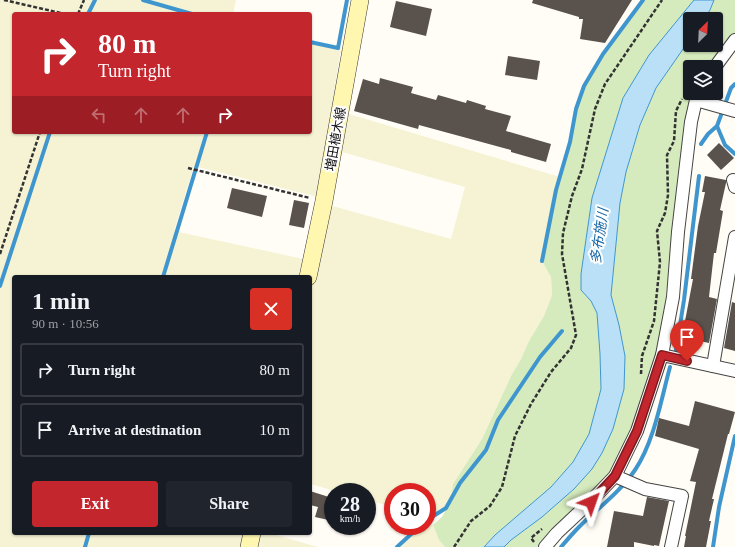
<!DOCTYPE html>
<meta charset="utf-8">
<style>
:root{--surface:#171b24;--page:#20242c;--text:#f1f3f6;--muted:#9ea1a6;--line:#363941;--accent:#c4262e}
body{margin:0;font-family:"Times New Roman","Noto Sans JP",serif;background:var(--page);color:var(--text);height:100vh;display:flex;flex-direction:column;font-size:15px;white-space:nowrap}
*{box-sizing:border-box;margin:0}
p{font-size:13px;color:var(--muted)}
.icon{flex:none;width:22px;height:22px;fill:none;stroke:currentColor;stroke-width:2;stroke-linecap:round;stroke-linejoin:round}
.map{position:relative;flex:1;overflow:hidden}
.sheet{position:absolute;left:12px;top:275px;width:300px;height:260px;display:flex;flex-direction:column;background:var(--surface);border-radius:4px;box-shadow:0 1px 3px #0004}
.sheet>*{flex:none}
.hud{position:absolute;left:12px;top:12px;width:300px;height:122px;border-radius:4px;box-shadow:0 1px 3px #0004;background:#c4262e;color:#fff;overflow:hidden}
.needle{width:26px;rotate:24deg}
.buttons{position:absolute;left:683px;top:12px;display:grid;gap:8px}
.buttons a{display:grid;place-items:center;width:40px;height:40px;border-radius:4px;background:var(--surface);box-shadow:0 1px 3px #0004;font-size:20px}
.speed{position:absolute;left:324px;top:483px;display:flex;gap:8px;font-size:20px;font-weight:700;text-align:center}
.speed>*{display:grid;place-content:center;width:52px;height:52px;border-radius:50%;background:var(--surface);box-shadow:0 1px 3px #0004;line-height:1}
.speed small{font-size:10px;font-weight:400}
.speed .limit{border:6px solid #d22;background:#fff;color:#111}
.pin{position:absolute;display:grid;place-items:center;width:34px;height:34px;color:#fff;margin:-41px -17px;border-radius:50% 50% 50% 0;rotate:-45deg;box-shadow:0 0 4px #0007}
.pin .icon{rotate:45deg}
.me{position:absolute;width:44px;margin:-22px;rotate:43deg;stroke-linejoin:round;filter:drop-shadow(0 0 3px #0008)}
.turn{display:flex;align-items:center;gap:14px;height:84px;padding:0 20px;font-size:18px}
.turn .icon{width:52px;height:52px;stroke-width:2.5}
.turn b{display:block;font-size:28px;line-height:34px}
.lanes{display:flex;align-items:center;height:38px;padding:0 20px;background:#0003;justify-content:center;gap:20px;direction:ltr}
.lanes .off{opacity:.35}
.round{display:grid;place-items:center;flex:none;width:42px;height:42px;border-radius:4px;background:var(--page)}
.head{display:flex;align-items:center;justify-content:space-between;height:68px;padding:0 20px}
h1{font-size:24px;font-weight:700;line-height:30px}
.action{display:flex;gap:8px;margin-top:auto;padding:8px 20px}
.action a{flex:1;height:46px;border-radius:4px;background:var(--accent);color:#fff;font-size:16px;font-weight:700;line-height:46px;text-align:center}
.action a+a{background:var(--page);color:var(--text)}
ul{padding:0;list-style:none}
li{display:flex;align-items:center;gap:12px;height:54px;margin:0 8px 6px;padding:0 12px;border:2px solid var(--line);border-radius:4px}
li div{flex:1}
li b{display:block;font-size:15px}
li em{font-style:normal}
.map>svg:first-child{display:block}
.farmland{fill:#f6f3d4}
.green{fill:#d5ebbd}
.water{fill:#b9e0f7;stroke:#3f96cf}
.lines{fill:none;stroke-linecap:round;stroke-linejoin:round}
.stream{stroke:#3f96cf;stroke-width:4}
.building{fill:#5a524d}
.street-casing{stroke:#444;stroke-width:14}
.secondary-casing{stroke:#333;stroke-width:18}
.path{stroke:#333;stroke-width:2.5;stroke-dasharray:4 2;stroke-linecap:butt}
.street{stroke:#fff;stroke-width:12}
.secondary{stroke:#fff6b0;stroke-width:17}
.route-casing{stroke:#7f191e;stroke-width:10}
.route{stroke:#c4262e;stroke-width:7}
.labels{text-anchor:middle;stroke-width:4;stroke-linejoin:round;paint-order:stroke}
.street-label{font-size:13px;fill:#111;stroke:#fff}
.water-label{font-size:14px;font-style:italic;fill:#1768a6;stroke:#fff}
</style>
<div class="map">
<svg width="735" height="547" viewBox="0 0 735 547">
<rect width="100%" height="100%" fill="#fffdf5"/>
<g class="farmland">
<polygon points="0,0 236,0 233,14 14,14 14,132 310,132 310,41 341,48 318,197 194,166 174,231 308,260 304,277 14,277 14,533 246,533 243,547 0,547"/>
<polygon points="349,114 560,177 549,225 542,261 551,277 552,295 544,316 529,341 521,359 511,376 482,439 453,484 452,501 446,508 427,520 427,492 393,492 393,507 367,500 367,492 339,492 310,484 310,292 329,205 451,239 465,187 342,152"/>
<polygon points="427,523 433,525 439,540 445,547 397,547 420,526 427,526"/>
<polygon points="257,533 269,533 318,547 253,547"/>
</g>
<g class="green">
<polygon points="643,0 694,0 635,78 623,98 592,198 581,274 581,290 591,301 597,313 600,354 601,389 589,434 573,462 551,487 495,535 484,547 445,547 439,540 433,525 442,517 451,501 453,484 482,439 511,376 521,359 529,341 544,316 552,295 551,277 542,261 556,190 570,142 576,109 584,86 603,54"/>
<polygon points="714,0 735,0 735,35 710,67 690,67 690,93 694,93 685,121 674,214 666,297 656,356 632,431 610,474 585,500 552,530 537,547 504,547 511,540 542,517 574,489 625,356 619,325 611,295 620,203 626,172 640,125 656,88 690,39 690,45 716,45 716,19 704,19 710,10"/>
</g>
<polygon class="water" points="694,0 714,0 710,10 704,19 690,19 690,39 656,88 640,125 626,172 620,203 611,295 619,325 625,356 624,389 613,429 602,453 592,469 574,489 542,517 511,540 504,547 484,547 495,535 551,487 573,462 589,434 601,389 600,354 597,313 591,301 581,290 581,274 592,198 623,98 649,55"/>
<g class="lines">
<g class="stream">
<polyline points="143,0 192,14"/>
<polyline points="88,14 95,0"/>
<polyline points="310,42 338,48 347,0"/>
<polyline points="717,126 725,145 735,154"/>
<polyline points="701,144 708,134 717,126 731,88 735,84"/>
<polyline points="542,261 556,190 570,142 576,109 584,86 603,54 643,0"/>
<polyline points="163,277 207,132"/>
<polyline points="0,286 50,132"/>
<polyline points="676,350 684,300 699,176"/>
<polyline points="427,520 446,508 460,483 486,450 498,420 540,357 562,331"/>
<polyline points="85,547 89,533"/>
<polyline points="397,547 420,526"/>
<path d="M561,547C567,540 573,533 579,527C598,508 620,492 635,470C654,442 661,400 670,367"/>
<polyline points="713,547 719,507 735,436"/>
</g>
</g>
<g class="building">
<polygon points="533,0 632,0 605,43 580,39 583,19 579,19 579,17 532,3"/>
<polygon points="396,1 432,9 426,36 390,27"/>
<polygon points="508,56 540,61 537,80 505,75"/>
<polygon points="380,78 413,87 411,93 436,100 438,95 466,103 467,100 486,106 485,109 511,116 506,131 551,144 546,162 511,152 511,150 419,125 418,129 354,111 363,79 379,84"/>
<polygon points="719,143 734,158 721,170 707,155"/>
<polygon points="705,176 726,180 726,183 720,210 723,211 716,253 714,253 709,297 717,299 709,343 682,337 693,279 691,279 698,226 705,192 702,192"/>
<polygon points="232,188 267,196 262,217 227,208"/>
<polygon points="294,200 309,203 304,228 289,225"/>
<polygon points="732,302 735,303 735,351 724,348"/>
<polygon points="695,401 735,412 729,434 728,434 712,499 714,499 709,521 711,521 706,547 684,547 686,536 685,536 696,482 690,481 699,449 655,436 659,418 689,426"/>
<polygon points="310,491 329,497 328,500 333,502 333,521 315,517 318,507 310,505"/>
<polygon points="647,497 669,501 659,546 654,545 654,546 634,542 634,547 607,547 614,511 643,516"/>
</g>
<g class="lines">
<defs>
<g id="street">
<polyline points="715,67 735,40"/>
<polyline points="696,100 735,111"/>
<polyline points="733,180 735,187"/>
<polyline points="662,355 735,371"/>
<polyline points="713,366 735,237"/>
<polyline points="615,476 645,489 682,496 671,547"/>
<polyline points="545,547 557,533 591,501 615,476 637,431 662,355 673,297 678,232 691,122 696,100 700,93"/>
</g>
<g id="secondary">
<polyline points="308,277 324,201 360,0"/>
<polyline points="249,547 252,533"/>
</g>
</defs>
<use href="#street" class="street-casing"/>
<use href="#secondary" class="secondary-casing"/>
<g class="path">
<polyline points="4,0 65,14"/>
<polyline points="78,14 84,0"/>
<polyline points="188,168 310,198"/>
<polyline points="0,254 40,132"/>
<polyline points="641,374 642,356 654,321 660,262 657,231 665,213 668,195 667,155 674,141 676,111 682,99"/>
<polyline points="534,542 531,538 542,529"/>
<polyline points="454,547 471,521 490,506 502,487 515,436 531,404 551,372 571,348 576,335 562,254 563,233 572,196 582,169 595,109 605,84 662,0"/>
</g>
<use href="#street" class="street"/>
<use href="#secondary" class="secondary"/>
</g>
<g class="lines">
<defs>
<polyline id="route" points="591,502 615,476 637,431 662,355 687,361"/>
</defs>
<use href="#route" class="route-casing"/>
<use href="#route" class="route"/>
</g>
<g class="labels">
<g class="street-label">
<text transform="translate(335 139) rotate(-80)" y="5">増田植木線</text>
</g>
<g class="water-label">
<text transform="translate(599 236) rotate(-82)" y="5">多布施川</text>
</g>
</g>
</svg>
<div class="buttons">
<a><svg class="needle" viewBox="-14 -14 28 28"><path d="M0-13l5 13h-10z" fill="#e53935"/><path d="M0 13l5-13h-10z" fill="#9ea1a6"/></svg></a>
<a><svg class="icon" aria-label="layers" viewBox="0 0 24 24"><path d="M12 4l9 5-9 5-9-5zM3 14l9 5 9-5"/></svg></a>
</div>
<div class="speed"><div>28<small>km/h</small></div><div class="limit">30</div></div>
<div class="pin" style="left:687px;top:361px;background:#d93025"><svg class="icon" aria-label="arrive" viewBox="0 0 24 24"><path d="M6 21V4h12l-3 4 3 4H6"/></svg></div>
<svg class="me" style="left:591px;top:502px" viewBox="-20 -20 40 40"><path d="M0-17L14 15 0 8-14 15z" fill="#c4262e" stroke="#fff" stroke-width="4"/></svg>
<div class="hud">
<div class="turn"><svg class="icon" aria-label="right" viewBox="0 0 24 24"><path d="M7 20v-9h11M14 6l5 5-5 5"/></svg><div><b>80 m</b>Turn right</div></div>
<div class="lanes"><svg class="icon off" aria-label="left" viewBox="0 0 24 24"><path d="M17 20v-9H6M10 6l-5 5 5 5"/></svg><svg class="icon off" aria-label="ahead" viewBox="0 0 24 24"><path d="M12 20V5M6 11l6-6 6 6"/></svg><svg class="icon off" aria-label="ahead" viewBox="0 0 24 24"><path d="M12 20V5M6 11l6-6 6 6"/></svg><svg class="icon" aria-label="right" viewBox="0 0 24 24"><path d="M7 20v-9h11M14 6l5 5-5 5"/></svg></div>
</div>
<section class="sheet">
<div class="head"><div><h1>1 min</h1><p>90 m · 10:56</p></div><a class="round" style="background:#d93025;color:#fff"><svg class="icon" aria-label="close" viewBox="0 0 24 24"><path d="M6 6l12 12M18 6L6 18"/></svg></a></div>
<ul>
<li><svg class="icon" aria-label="right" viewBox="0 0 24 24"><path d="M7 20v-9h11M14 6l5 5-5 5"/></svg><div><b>Turn right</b></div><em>80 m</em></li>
<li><svg class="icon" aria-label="arrive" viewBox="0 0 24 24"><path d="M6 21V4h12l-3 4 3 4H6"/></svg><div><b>Arrive at destination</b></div><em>10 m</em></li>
</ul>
<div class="action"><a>Exit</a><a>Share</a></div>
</section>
</div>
